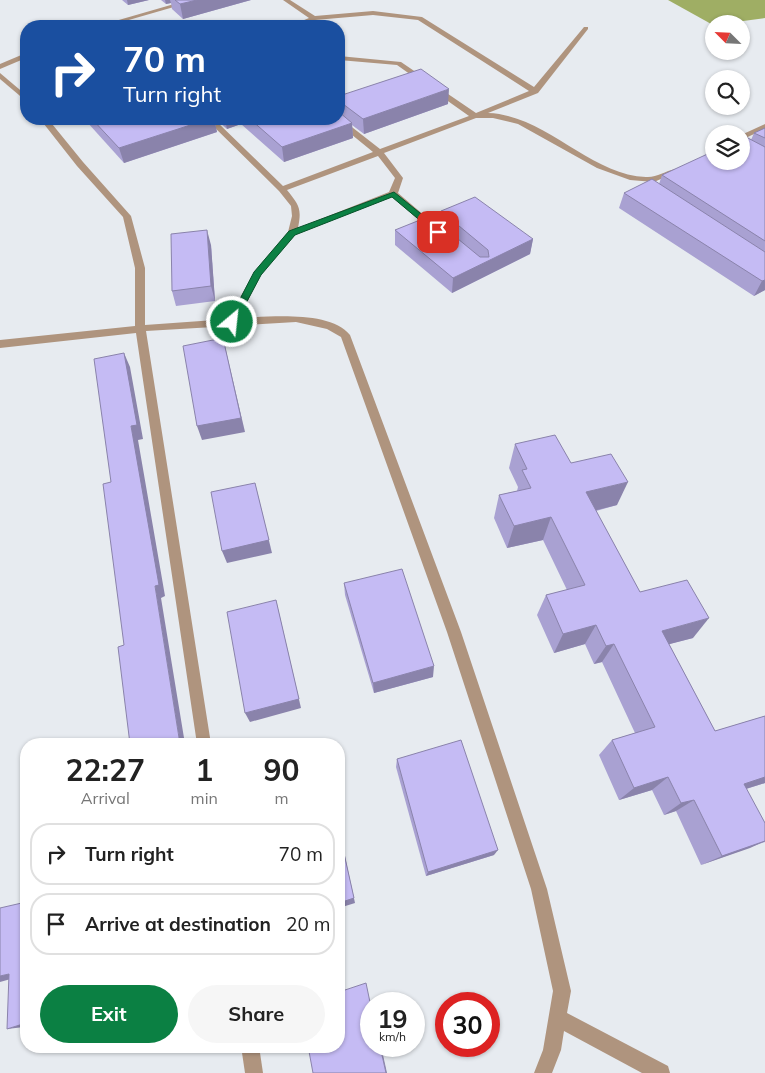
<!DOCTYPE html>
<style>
:root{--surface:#fff;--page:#f6f6f6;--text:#222;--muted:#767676;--line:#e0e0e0;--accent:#0b8043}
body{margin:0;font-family:Mulish,sans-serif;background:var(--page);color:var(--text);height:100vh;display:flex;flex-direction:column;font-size:19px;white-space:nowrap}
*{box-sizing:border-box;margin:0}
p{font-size:16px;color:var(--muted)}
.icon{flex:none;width:28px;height:28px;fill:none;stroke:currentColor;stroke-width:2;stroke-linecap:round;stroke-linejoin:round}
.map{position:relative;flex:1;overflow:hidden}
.panel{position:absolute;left:20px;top:738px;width:325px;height:315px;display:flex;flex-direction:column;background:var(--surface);border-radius:20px;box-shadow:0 1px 4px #0004}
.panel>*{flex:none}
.guide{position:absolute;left:20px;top:20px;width:325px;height:105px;border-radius:20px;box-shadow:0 1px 4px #0004;background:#1a4fa0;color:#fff;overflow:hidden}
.needle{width:32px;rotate:294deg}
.buttons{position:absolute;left:705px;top:15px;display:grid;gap:10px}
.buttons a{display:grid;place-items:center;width:45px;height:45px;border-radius:50%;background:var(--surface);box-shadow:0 1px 4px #0004;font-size:25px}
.speed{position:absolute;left:360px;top:992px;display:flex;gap:10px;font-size:25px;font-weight:700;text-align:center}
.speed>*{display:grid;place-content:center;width:65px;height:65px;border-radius:50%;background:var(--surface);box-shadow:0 1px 4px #0004;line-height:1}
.speed small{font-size:12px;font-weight:400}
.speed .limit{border:8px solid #d22;background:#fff;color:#111}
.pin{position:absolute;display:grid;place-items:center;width:42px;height:42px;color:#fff;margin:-21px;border-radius:10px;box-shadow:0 2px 8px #0006}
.me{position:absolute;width:55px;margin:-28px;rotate:28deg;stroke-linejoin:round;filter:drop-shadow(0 0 4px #0008)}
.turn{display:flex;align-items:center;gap:18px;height:105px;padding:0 20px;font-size:22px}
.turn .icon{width:65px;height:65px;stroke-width:2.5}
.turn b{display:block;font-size:35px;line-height:42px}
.eta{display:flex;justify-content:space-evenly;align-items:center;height:85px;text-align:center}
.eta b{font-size:30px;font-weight:700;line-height:35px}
.cta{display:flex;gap:10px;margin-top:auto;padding:10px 20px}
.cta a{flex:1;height:58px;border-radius:30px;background:var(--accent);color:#fff;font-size:20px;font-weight:700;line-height:58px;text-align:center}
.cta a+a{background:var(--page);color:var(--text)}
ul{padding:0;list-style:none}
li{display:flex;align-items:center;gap:15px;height:62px;margin:0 10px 8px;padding:0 10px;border:2px solid var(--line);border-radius:20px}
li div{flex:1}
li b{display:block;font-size:19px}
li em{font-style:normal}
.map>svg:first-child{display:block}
.forest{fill:#9fae64}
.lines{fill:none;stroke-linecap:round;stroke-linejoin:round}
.minor{fill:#af947e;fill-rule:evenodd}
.wall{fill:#a9a1d2}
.shaded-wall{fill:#8a83ab}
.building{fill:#c5bbf4;stroke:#8a83ab}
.route{fill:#0b8043;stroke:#07532c}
</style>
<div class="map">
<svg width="765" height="1073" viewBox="0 0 765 1073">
<rect width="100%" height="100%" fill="#e7ebf0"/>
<polygon class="forest" points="668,0 765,0 765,18 713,25"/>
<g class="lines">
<g class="minor">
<polygon points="188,0 198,0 108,26 98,26"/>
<path d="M283,0H290L315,16L373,11L422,17L534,87L584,27H588V29L538,93L488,113C546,115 590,175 646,177C656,178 665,171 675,169L679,171L654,182L630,180L597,168L518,124L493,118H476L384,153L403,178L398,193L439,228V232H433L392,197L295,235L261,275L239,318C268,317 330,310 350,335L461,632L547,889L571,991L567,1013L668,1066L670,1073H642L564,1031L561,1050L552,1073H534L543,1050L553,991L531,889L447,632L341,337L327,329L296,322L146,331L211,744H197L136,333L0,348V340L135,326V268L123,217L77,166L40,119H48L83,162L131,216L145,268V325L229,319L254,272L288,232L292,216L291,206L279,191L206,119H214L283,186L373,152L335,121L334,119H339V117L380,149L469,116L397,65L339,60V56L401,62L476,113L529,91L418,20L373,15L315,20L298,26H290L309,18ZM378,156L395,178L389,192L298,228C302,208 299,205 287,190Z"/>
<polygon points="26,53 26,58 0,69 0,64"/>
<polygon points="0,73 26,95 26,101 0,79"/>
<polygon points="765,124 765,129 741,140 741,135"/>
<polygon points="241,1046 259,1046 263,1073 245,1073"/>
</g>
</g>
<g class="wall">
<polygon points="122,0 149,0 128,5"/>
<polygon points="161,0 251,0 183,19 172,9 171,3 166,4"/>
<polygon points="339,96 448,104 364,134 352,125 353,138 284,162 241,124 227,129 216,119 339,119"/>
<polygon points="85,119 214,119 217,132 124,163 87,122"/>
<polygon points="765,128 765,290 754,296 619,208 624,193 659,184 662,175 751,140 754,133"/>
<polygon points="441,211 533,239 530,254 452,293 395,245 395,230 440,224"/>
<polygon points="211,245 215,301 176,306 172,291"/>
<polygon points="515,444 571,463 617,505 596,511 640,592 693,638 669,644 715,731 765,716 765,783 746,789 765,823 765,842 701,865 676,811 664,815 652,790 619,800 599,755 612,740 635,733 602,662 594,664 585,644 554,653 537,615 546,595 567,590 543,540 507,548 494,518 499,495 517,491 518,487 509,468"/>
<polygon points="344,583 433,677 374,693 345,595"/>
<polygon points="397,759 494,855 426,876 396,767"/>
</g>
<g class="shaded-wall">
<polygon points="127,0 149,0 128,5"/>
<polygon points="165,0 170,0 171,3 166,4"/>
<polygon points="197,0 251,0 183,19 180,4"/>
<polygon points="449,89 448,104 364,134 363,119"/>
<polygon points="209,119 214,119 217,132 124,163 119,148"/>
<polygon points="225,119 241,119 241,124 227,129"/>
<polygon points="352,123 353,138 284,162 282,147"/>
<polygon points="207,230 211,245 215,301 211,286"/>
<polygon points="533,239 530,254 452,293 453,278"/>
<polygon points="765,280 765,290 754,296 762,281"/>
<polygon points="223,338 245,432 202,440 197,426"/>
<polygon points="124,353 130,367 143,439 138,440 165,596 161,598 185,744 180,744 155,586 131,426"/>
<polygon points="628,482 617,505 577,515 586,492"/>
<polygon points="255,483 272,553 227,563 222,551"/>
<polygon points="551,517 543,540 507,548 514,526"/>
<polygon points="276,600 301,708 250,722 245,713"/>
<polygon points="709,618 693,638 647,650 662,631"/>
<polygon points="596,625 585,644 554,653 563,634"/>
<polygon points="614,644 602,662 594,664 606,646"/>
<polygon points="434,666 433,677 374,693 373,683"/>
<polygon points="668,777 652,790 619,800 634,788"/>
<polygon points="765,777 765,783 723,796 744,784"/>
<polygon points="694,800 676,811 664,815 681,803"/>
<polygon points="339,829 355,903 339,908"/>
<polygon points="765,841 750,848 701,865 722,856"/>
<polygon points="498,850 494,855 426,876 428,872"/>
<polygon points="9,974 25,975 0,982 0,976"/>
<polygon points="26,1023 26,1027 24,1027 7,1029"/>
<polygon points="380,1046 381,1046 387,1073 386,1073"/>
</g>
<g class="building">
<polygon points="175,0 197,0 180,4"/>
<polygon points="421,69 449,89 363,119 339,101 339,96"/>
<polygon points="339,112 352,123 282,147 250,119 339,119"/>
<polygon points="92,119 209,119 119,148"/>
<polygon points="765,128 765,138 754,133"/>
<polygon points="746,137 765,147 765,241 662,175 714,151 714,161 741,161 741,139"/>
<polygon points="652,179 765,252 765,280 762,281 624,193"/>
<polygon points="475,197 533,239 453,278 395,230 430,216 480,257 489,257 488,250 441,211"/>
<polygon points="207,230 211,286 172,291 171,234"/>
<polygon points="223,338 241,418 197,426 183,346"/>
<polygon points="124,353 137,425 131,426 159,585 155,586 180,744 130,744 118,647 124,645 103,484 111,482 94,359"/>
<polygon points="555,435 571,463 611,454 628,482 586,492 640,592 687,580 709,618 662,631 715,731 765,716 765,777 744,784 765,823 765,841 722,856 694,800 681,803 668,777 634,788 612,740 655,727 614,644 606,646 596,625 563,634 546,595 585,585 551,517 514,526 499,495 531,488 522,470 527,469 515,444"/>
<polygon points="255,483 269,540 222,551 211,492"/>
<polygon points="402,569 434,666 373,683 344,583"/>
<polygon points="276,600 299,699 245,713 227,612"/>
<polygon points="461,740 498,850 428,872 397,759"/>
<polygon points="339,831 354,898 339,903"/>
<polygon points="26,902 26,1023 7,1029 9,974 0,976 0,908"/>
<polygon points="366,983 371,1007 371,1046 380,1046 386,1073 313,1073 308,1046 339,1046 339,992"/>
</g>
<polygon class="route" points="394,192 441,230 441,233 435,233 392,197 295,235 261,275 235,324 229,324 228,322 254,272 289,231"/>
</svg>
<div class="buttons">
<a><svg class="needle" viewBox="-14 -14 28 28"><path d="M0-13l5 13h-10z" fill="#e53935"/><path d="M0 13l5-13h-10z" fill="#767676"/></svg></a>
<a><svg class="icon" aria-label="search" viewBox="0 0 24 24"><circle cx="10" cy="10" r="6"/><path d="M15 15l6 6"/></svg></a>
<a><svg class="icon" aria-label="layers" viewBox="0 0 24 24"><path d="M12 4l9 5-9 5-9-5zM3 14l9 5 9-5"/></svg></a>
</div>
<div class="speed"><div>19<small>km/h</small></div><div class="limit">30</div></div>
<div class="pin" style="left:438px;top:232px;background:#d93025"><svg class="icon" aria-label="arrive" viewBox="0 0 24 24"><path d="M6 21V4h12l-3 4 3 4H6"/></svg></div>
<svg class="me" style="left:232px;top:322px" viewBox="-20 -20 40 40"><circle r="17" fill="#0b8043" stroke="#fff" stroke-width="3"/><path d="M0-11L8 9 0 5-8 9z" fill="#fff"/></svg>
<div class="guide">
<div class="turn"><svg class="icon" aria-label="right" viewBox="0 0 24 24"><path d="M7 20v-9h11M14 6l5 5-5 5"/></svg><div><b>70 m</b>Turn right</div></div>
</div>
<section class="panel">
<div class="eta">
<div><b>22:27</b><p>Arrival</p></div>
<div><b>1</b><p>min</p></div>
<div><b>90</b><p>m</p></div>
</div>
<ul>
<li><svg class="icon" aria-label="right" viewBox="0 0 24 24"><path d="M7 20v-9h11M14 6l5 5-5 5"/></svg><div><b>Turn right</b></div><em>70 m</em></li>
<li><svg class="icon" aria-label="arrive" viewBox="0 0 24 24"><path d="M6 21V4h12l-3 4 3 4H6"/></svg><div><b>Arrive at destination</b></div><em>20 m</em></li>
</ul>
<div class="cta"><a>Exit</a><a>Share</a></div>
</section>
</div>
